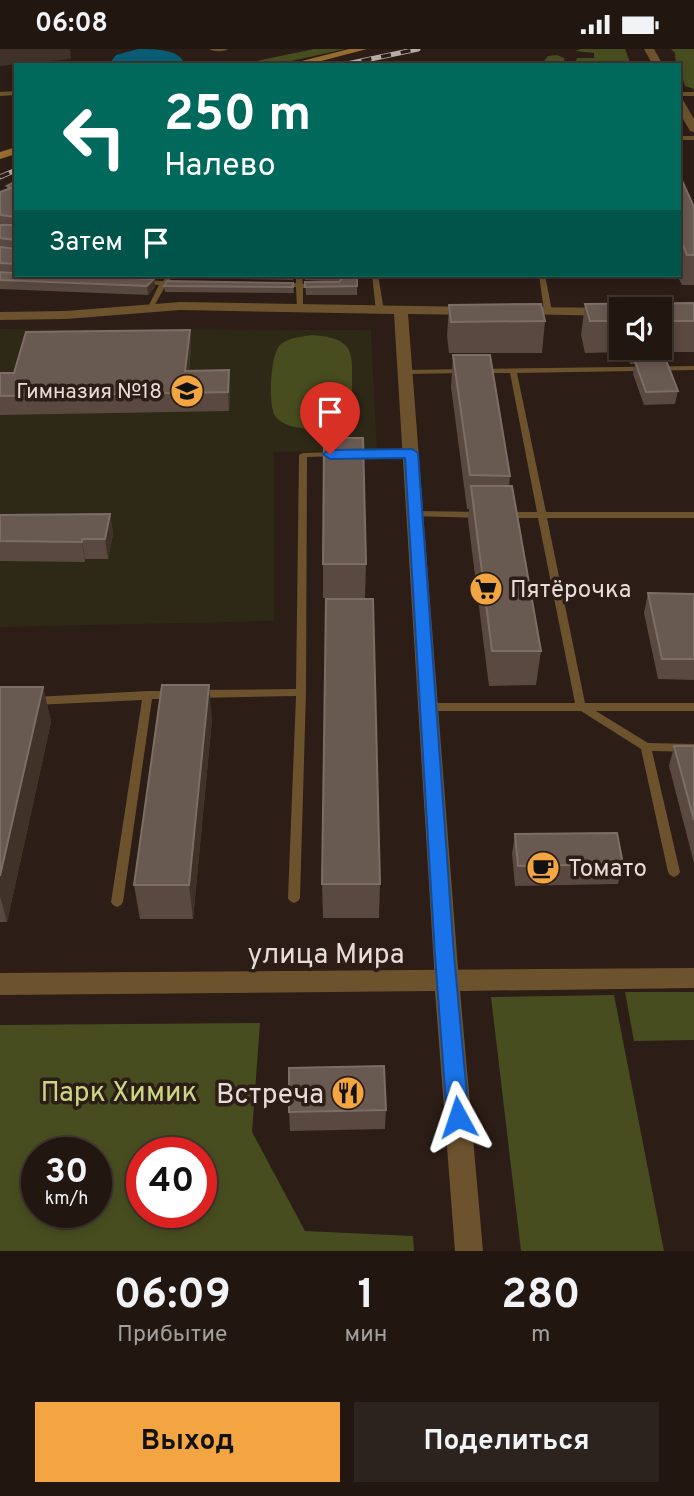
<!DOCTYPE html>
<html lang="ru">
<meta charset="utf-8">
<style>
:root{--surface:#211610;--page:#2d231e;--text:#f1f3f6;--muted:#a29f9f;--line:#3e3530;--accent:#f2a541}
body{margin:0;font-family:Overpass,sans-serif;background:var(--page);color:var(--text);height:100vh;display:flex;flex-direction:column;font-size:26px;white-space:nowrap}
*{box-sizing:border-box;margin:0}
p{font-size:23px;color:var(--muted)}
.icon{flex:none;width:38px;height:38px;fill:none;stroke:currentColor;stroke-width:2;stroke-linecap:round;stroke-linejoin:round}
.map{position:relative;height:1202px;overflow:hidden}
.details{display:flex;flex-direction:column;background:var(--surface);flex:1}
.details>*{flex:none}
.top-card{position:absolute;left:14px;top:14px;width:667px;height:214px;border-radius:0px;box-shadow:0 4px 10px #0003,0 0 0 2px var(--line);background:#00695c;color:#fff;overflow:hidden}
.buttons{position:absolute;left:609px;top:248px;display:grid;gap:14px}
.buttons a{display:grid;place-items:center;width:63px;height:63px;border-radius:0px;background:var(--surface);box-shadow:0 4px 10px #0003,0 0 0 2px var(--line);font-size:35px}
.speed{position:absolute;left:21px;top:1088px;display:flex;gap:14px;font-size:35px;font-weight:700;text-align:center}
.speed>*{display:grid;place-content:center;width:91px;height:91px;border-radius:50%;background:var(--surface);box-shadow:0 4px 10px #0003,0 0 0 2px var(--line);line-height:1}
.speed small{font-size:18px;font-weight:400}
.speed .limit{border:10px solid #d22;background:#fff;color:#111}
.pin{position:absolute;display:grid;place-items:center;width:60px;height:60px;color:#fff;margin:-72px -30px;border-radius:50% 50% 50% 0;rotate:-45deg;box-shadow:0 0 7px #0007}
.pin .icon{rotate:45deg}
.me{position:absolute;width:77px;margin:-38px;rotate:355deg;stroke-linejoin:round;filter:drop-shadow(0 0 5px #0008)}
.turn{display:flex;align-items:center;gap:24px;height:147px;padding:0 35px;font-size:32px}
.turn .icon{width:91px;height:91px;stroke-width:2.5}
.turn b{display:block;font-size:49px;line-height:60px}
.then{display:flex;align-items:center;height:66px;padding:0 35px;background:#0003;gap:14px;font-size:26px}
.eta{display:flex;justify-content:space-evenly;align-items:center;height:119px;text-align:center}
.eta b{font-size:42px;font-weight:700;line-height:49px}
.action{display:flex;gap:14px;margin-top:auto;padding:14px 35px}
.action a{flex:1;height:80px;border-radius:0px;background:var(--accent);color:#111;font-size:28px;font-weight:700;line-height:80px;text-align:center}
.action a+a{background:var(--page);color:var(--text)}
.status{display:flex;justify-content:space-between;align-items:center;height:49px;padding:0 35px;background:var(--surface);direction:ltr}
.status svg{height:19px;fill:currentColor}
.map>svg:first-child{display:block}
.education{fill:#2e2817}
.green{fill:#484d20;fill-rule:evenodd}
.water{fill:#095c72}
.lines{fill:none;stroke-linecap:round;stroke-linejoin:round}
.service{fill:#6c532e;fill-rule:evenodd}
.minor{fill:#6c532e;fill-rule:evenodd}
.tertiary{fill:#6c532e;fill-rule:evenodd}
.secondary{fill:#966d2f;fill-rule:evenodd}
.rail-casing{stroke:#b8aca7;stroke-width:5}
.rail{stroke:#2c1d16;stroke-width:3.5;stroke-dasharray:10;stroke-linecap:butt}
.wall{fill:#594940;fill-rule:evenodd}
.shaded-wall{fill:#403129}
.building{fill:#685951;stroke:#7c6d66;stroke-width:2}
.route{fill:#1a73e8;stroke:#114b97;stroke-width:2}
.labels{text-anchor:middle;stroke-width:7;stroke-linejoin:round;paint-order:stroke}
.far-poi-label{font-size:21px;fill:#e7dcd7;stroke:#2c1d16;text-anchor:end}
.poi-label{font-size:24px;fill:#e7dcd7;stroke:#2c1d16;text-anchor:start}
.near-street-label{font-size:28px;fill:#e7dcd7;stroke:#2c1d16}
.near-park-label{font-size:28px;fill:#ccd682;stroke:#2c1d16}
.near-poi-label{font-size:28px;fill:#e7dcd7;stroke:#2c1d16;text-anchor:end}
</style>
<div class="status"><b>06:08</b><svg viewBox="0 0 49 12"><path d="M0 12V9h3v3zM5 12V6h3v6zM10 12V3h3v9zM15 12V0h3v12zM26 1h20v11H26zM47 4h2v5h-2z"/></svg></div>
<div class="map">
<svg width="694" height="1202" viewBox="0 0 694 1202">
<rect width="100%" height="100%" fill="#2c1d16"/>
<polygon class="education" points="0,280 371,281 377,402 274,403 274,572 0,578"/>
<g class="green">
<polygon points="314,0 345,0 274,16 237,16"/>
<polygon points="580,0 625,0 631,16 554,16 544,12 548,7 557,6 564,9 565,15 575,15 577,9 594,9 594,4 575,2"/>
<polygon points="671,0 694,0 694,40 685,37 679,16 676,16 675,4"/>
<path d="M312,286C323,287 339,288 347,298C353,306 352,319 352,329C353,362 350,382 310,380C298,379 282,377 275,367C268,356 270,303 281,295C290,288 301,288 312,286Z"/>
<polygon points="625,943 694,943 694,991 634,992"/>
<polygon points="614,946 664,1202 521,1202 491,948"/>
<path d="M260,974L252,1083L305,1182L413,1187L414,1202H0V976ZM96,1104V1164H37V1104ZM201,1104V1164H142V1104Z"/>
</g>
<path class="water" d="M138,0C153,0 177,0 183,12L180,16L110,14L116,6Z"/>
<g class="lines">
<g class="service">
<path d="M209,0H228C224,3 213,3 209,0Z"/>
<polygon points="16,42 16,46 0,47 0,43"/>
<rect x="679" y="43" width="15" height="4"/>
<rect x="679" y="87" width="15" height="4"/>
<polygon points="168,226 174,226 169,232 177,233 180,235 177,237 166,236 153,259 149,259 148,258 159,236 144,235 141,233 144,231 163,232"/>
<polygon points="296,226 302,226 303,235 317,235 320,237 317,239 303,239 303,260 300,262 297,260 296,238 280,238 277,236 280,234 296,234"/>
<polygon points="372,226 378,226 384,262 380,264 376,262"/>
<polygon points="539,226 545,226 552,262 550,263 544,262"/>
<polygon points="694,317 694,321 517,324 546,463 694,463 694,469 547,469 585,654 694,654 694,662 596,662 648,694 694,695 694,703 652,702 680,823 678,826 674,828 670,826 668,823 641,700 581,662 430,662 426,661 425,658 426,655 430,654 575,654 538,469 504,469 500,466 504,463 537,463 510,324 480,324 476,322 477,320"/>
<polygon points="465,320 469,322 468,324 406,325 402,323 406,321"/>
<polygon points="412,402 415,402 415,406 350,407 346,405 350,403"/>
<polygon points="335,403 338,403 338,407 307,408 306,643 300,849 298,852 294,854 290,852 288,849 296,647 196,649 191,645 196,641 296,640 299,406 303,404"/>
<polygon points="416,462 482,463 486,466 482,469 413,467 412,465 413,463"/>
<polygon points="148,642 171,642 176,646 171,650 152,650 123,853 121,856 117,858 113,856 111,853 142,651 35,656 30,652 35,648"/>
</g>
<g class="minor">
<polygon points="180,253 475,258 482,262 475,266 408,265 459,933 456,940 447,944 438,940 435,933 394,265 180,261 66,270 0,271 0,263 66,262"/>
<polygon points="519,258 621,259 626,261 621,261 621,267 514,265 514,259"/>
</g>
<g class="tertiary">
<polygon points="644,0 654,0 663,16 653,16"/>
<polygon points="679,50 683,51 694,70 694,83 690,82 679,63"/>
<polygon points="694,919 694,939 460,942 483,1202 455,1202 435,942 0,946 0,924"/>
</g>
<g class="secondary">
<polygon points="349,0 367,0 306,16 286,16"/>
<polygon points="16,98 16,105 0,110 0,103"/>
</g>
<defs>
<g id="rail">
<polyline points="342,16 418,0"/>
<polyline points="0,128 16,121"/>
</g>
</defs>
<use href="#rail" class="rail-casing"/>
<use href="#rail" class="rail"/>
</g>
<g class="wall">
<polygon points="679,125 694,158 694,236 682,236 677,226 679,226"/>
<polygon points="16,132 16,199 0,198 0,176 15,176 0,175 0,143 7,140 7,137"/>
<polygon points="0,198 16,200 16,223 0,222"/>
<polygon points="0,223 58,226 155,238 148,246 0,240"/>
<polygon points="79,226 165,226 162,229"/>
<polygon points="174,226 294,226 293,231 175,229"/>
<polygon points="303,226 357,226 357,246 306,246 305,233 339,233 305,231"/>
<polygon points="293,234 294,244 165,243 164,237"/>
<path d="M694,254V303H662L661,311L678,342L675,355L644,356L633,325L635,315H630L626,303L585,304L581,286L585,255ZM621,261H660V299H621Z"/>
<polygon points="449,256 545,272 542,304 449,304 447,287"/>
<polygon points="190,281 191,299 189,322 229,321 230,340 229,362 0,366 0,324 14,324"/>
<polygon points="453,306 510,427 509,437 541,602 536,636 489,637 468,471 469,460 467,460 451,338"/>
<polygon points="110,465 113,485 108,510 85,510 85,513 0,512 0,466"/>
<polygon points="323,515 366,515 365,549 323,549"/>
<polygon points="648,544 694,545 694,631 658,630 644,564"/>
<polygon points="0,638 43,638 51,673 7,873 0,873"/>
<polygon points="212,670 193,870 140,870 134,836"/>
<polygon points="674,697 694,697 694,814 669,717"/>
<polygon points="515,785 623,815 618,835 515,837 512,805"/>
<polygon points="322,835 380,835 379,869 323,869"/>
<polygon points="386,1061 385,1080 290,1082 289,1063"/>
</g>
<g class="shaded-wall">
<polygon points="0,0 70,0 71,10 0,17"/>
<polygon points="154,230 155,238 148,246 147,237"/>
<polygon points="190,281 191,299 187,340 185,322"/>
<polygon points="229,321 230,340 229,362 228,343"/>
<polygon points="110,465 113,485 108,510 105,490"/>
<polygon points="82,490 85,510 85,513 82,493"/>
<polygon points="209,636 212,670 193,870 189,836"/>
<polygon points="43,638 51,673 7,873 0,847 0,827"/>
</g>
<g class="building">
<polygon points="679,125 694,158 694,206 687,206 679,187"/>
<polygon points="16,132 16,168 0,166 0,143 11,139 7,137"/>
<polygon points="16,171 16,197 15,191 0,189 0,176 14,176"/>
<polygon points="0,198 16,200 16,215 0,214"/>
<polygon points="0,223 16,224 16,226 58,226 154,230 147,237 0,231"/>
<polygon points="342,226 357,226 357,237 305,238 305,233 339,233 344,228"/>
<polygon points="167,232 293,234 293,238 164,237"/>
<polygon points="694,254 694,272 662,272 666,283 660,283 660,261 621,261 621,272 590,272 585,255"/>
<polygon points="541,255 545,272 451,273 449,256"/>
<polygon points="190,281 185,322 229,321 228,343 0,347 0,324 14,324 26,283"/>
<polygon points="453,306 490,306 510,427 470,426"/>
<polygon points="666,311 678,342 646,343 635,312"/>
<polygon points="324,389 363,389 366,515 323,515"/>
<polygon points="471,437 512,437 541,602 492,602"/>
<polygon points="110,465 105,490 82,490 82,493 0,492 0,466"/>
<polygon points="648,544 694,545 694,610 662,610"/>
<polygon points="326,550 373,550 380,835 322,835"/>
<polygon points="162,636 209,636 189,836 134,836"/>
<polygon points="0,638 43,638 0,827"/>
<polygon points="674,697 694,697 694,771"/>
<polygon points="617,784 623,815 518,817 515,785"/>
<polygon points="384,1017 386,1061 289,1063 289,1019"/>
</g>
<polygon class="route" points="412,400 418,404 454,906 469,1068 466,1075 458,1078 450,1075 447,1068 435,906 405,409 330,410 323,405 330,401"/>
<defs>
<symbol id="school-disc" viewBox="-11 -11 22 22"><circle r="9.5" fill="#f2a541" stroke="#2c1d16"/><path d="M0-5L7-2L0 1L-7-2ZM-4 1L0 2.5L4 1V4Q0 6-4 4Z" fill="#111"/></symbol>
<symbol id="supermarket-disc" viewBox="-11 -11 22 22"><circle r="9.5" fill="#f2a541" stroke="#2c1d16"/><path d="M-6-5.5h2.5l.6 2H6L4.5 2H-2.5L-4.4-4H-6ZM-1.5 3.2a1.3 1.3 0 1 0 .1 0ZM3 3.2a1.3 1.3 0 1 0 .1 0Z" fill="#111"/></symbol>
<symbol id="cafe-disc" viewBox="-11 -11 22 22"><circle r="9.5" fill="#f2a541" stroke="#2c1d16"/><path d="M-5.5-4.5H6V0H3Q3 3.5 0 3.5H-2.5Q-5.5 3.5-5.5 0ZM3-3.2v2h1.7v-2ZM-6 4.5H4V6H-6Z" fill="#111"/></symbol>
<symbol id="restaurant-disc" viewBox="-11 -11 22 22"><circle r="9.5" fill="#f2a541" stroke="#2c1d16"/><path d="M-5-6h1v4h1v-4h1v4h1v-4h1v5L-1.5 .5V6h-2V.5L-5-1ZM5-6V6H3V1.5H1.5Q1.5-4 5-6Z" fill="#111"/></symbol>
</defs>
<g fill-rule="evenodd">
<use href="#school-disc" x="168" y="323" width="38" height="38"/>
<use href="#supermarket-disc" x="467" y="521" width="38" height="38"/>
<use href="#cafe-disc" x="524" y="800" width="38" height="38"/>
<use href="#restaurant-disc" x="329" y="1025" width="38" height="38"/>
</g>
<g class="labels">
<g class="far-poi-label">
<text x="162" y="349">Гимназия №18</text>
</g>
<g class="poi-label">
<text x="510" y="548">Пятёрочка</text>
<text x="568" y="827">Томато</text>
</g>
<g class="near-street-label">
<text x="326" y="914">улица Мира</text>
</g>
<g class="near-park-label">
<text x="119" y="1052">Парк Химик</text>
</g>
<g class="near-poi-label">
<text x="324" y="1054">Встреча</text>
</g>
</g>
</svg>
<div class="buttons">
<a><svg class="icon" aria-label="sound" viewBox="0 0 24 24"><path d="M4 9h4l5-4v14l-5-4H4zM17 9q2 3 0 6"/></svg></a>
</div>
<div class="speed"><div>30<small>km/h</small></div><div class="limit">40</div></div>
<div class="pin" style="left:330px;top:405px;background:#d93025"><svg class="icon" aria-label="arrive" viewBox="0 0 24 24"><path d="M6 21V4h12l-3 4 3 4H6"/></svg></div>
<svg class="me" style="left:458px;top:1068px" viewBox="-20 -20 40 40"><path d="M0-17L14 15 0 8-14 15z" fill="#1a73e8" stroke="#fff" stroke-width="4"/></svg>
<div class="top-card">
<div class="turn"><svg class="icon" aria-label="left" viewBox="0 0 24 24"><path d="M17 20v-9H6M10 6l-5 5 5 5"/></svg><div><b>250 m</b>Налево</div></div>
<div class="then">Затем<svg class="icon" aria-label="arrive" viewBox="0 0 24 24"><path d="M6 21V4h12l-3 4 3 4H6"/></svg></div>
</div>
</div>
<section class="details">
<div class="eta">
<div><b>06:09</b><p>Прибытие</p></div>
<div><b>1</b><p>мин</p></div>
<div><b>280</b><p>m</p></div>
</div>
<div class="action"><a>Выход</a><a>Поделиться</a></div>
</section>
